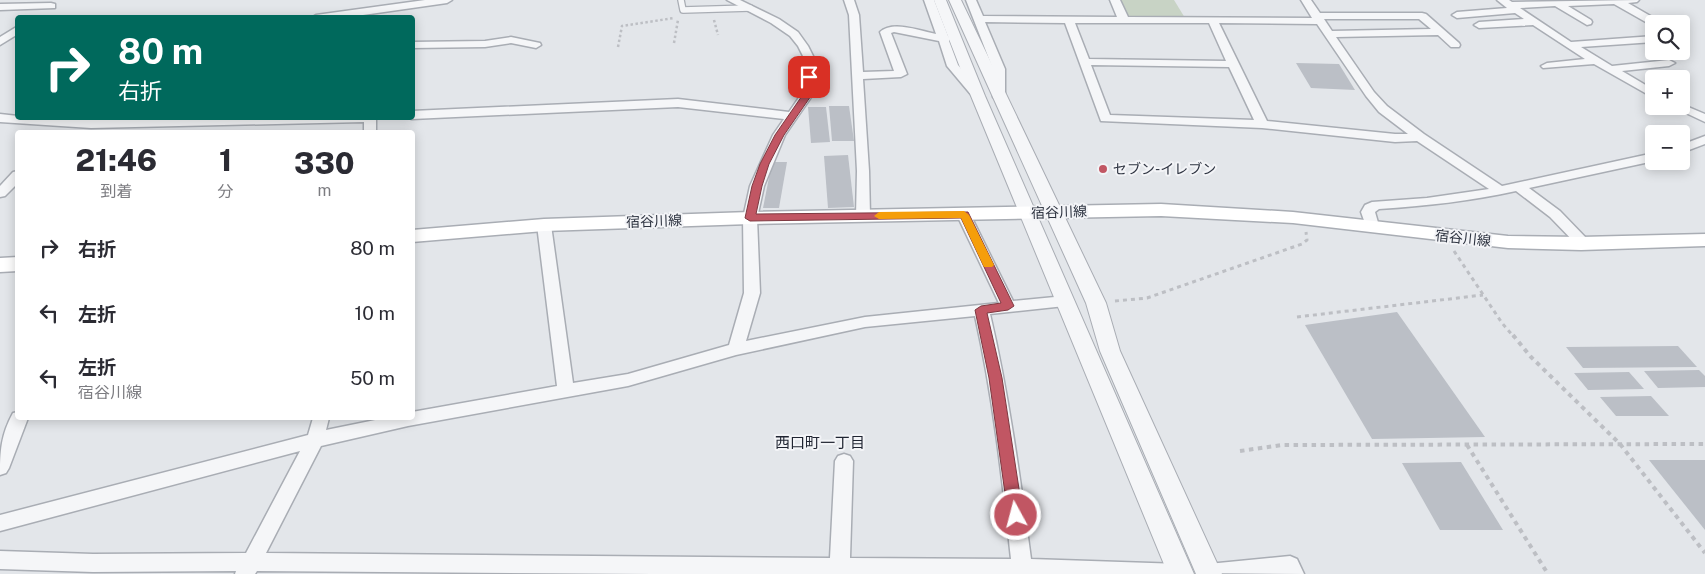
<!DOCTYPE html>
<html lang="ja">
<meta charset="utf-8">
<style>
:root{--surface:#fff;--page:#f2f2f3;--text:#2b2b33;--muted:#7c7c81}
body{margin:0;font-family:"Public Sans","Noto Sans JP",sans-serif;background:var(--page);color:var(--text);height:100vh;display:flex;flex-direction:column;font-size:19px;white-space:nowrap}
*{box-sizing:border-box;margin:0}
p{font-size:16px;color:var(--muted)}
.icon{flex:none;width:28px;height:28px;fill:none;stroke:currentColor;stroke-width:2;stroke-linecap:round;stroke-linejoin:round}
.map{position:relative;flex:1;overflow:hidden}
.details{position:absolute;left:15px;top:130px;width:400px;height:290px;display:flex;flex-direction:column;background:var(--surface);border-radius:5px;box-shadow:0 2px 12px #0003}
.details>*{flex:none}
.hud{position:absolute;left:15px;top:15px;width:400px;height:105px;border-radius:5px;box-shadow:0 2px 12px #0003;background:#00695c;color:#fff;overflow:hidden}
.fabs{position:absolute;left:1645px;top:15px;display:grid;gap:10px}
.fabs a{display:grid;place-items:center;width:45px;height:45px;border-radius:5px;background:var(--surface);box-shadow:0 2px 12px #0003;font-size:25px}
.pin{position:absolute;display:grid;place-items:center;width:42px;height:42px;color:#fff;margin:-21px;border-radius:10px;box-shadow:0 2px 8px #0006}
.me{position:absolute;width:55px;margin:-28px;rotate:353deg;stroke-linejoin:round;filter:drop-shadow(0 0 4px #0008)}
.turn{display:flex;align-items:center;gap:18px;height:105px;padding:0 20px;font-size:22px}
.turn .icon{width:65px;height:65px;stroke-width:2.5}
.turn b{display:block;font-size:35px;line-height:42px}
.eta{display:flex;justify-content:space-evenly;align-items:center;height:85px;text-align:center}
.eta b{font-size:30px;font-weight:800;line-height:35px}
ul{padding:0;list-style:none}
li{display:flex;align-items:center;gap:15px;height:65px;padding:0 20px}
li div{flex:1}
li b{display:block;font-size:19px}
li em{font-style:normal}
.map>svg:first-child{display:block}
.green{fill:#c8d3c5}
.building{fill:#bbbfc6}
.lines{fill:none;stroke-linecap:round;stroke-linejoin:round}
.service-casing{stroke:#a9adb4;stroke-width:8}
.minor-casing{stroke:#a9adb4;stroke-width:3}
.tertiary-casing{stroke:#a9adb4;stroke-width:2}
.secondary-casing{stroke:#a9adb4;stroke-width:3}
.path-far2{stroke:#bdbfc4;stroke-width:2.5;stroke-dasharray:2.5 2.5;stroke-linecap:butt}
.path-far1{stroke:#bdbfc4;stroke-width:3;stroke-dasharray:4 4;stroke-linecap:butt}
.path{stroke:#bdbfc4;stroke-width:4;stroke-dasharray:4.5 4.5;stroke-linecap:butt}
.service{stroke:#f5f6f8;stroke-width:5.5}
.minor{fill:#f5f6f8;fill-rule:evenodd}
.tertiary{fill:#f5f6f8;fill-rule:evenodd}
.secondary{fill:#fff;fill-rule:evenodd}
.route{fill:#c15663;stroke:#7d3840}
.slow{fill:#f59e0b}
.poi-dot{fill:#c15663;stroke:#f3f4f7;stroke-width:2}
.labels{text-anchor:middle;stroke-width:4;stroke-linejoin:round;paint-order:stroke}
.poi-label{font-size:14px;fill:#2d3340;stroke:#f3f4f7;text-anchor:start}
.street-label{font-size:14px;fill:#2d3340;stroke:#f3f4f7}
.neighbourhood-label{font-size:15px;fill:#1f2431;stroke:#f3f4f7}
</style>
<div class="map">
<svg width="1705" height="574" viewBox="0 0 1705 574">
<rect width="100%" height="100%" fill="#e3e6ea"/>
<polygon class="green" points="1121,0 1174,0 1185,18 1129,18"/>
<g class="building">
<polygon points="1296,63 1339,64 1355,90 1311,88"/>
<polygon points="829,106 849,106 854,141 832,141"/>
<polygon points="808,107 826,107 830,142 811,143"/>
<polygon points="848,155 854,207 828,208 824,156"/>
<polygon points="772,162 787,162 779,208 763,208"/>
<polygon points="1397,312 1485,437 1372,439 1305,325"/>
<polygon points="1678,346 1697,367 1583,368 1566,347"/>
<polygon points="1699,370 1705,376 1705,387 1658,388 1644,371"/>
<polygon points="1629,372 1644,389 1588,390 1574,373"/>
<polygon points="1651,396 1669,416 1616,416 1600,397"/>
<polygon points="1649,460 1705,460 1705,530"/>
<polygon points="1461,462 1503,530 1440,530 1402,463"/>
</g>
<g class="lines">
<defs>
<polyline id="service" points="681,0 683,10 750,8"/>
<g id="minor">
<polygon points="425,0 452,0 447,3 342,18 311,18 316,15"/>
<path d="M727,0H740L779,19L798,32L808,46L816,62L814,93L785,135L764,186L757,218L760,293L746,341L865,317L999,303L957,215L959,212H969L1013,301L1065,296L1070,297L1073,301L1070,305L1065,306L990,314C1009,395 1020,477 1031,559L1181,564L1188,567L1191,574H653L257,571L255,574H235L236,571L93,572L0,569V551L93,554L246,553L300,451L0,531V515L308,435L313,418H329L326,430L385,418H412V412L557,386L537,225L539,222H549L551,225L573,383L628,374L729,345L744,293L743,218L750,186L773,135L784,119L678,107L412,119L408,118H412V111L678,99L789,112L802,93L806,62L798,46L790,36L771,23ZM975,316C993,396 1002,477 1011,559L850,558L853,461L850,456L844,454L838,456L835,461L830,558L266,553L321,446L408,426L628,386L736,355L865,327Z"/>
<path d="M844,0H854L859,15L863,72L894,71L880,32C893,20 920,31 936,34L924,0H934L948,36L950,39L949,41L958,65L983,95L981,97H973L947,66L939,41L894,32L891,33L907,74L901,77L863,79L869,171L870,216L863,220L856,216L857,171L849,15Z"/>
<path d="M966,0H976L983,16L1117,17L1110,0H1120L1128,17L1312,18L1301,0H1311L1320,13H1422L1426,14L1459,43L1460,45L1459,47H1451L1438,35L1336,37L1374,92L1387,106L1424,134L1502,186L1654,153V161L1529,188L1560,211L1589,241L1591,244L1589,247H1579L1550,217L1516,191C1471,201 1426,206 1379,209L1375,212L1379,226L1377,229H1367L1361,212L1365,205L1372,202L1427,198L1489,189L1417,141L1395,142L1262,128L1101,121L1065,23L985,22L1005,69V97L1003,99H995L993,97V69ZM1324,19H1419L1431,29L1332,31ZM1075,23H1209L1226,61L1089,59ZM1219,23L1317,24L1366,96L1379,112L1408,134H1395L1267,121ZM1091,65L1229,67L1254,120L1110,115Z"/>
<polygon points="1497,0 1509,0 1512,2 1639,0 1637,2 1628,3 1659,21 1660,24 1651,25 1614,4 1568,6 1591,20 1592,22 1591,24 1587,25 1555,6 1520,8 1571,42 1654,36 1654,42 1581,47 1612,66 1669,60 1675,63 1669,66 1622,71 1654,90 1654,98 1594,64 1543,68 1541,66 1547,63 1585,59 1533,25 1479,28 1474,25 1479,22 1524,19 1515,13 1457,18 1452,15 1457,12 1507,8"/>
<polygon points="51,3 55,4 55,8 0,10 0,4"/>
<polygon points="18,26 18,34 0,45 0,37"/>
<polygon points="511,37 540,43 541,45 536,48 511,43 485,47 412,48 412,42 485,41"/>
<polygon points="1681,104 1705,114 1705,122 1671,106 1681,106"/>
<polygon points="0,114 18,116 18,118 91,120 224,118 376,118 376,132 364,132 364,122 91,128 0,122"/>
<polygon points="1705,136 1705,144 1681,153 1681,145"/>
<polygon points="18,171 18,183 5,196 0,197 0,186 13,172"/>
<path d="M18,412V418H28L9,468L6,473L0,475C0,451 1,435 13,413Z"/>
<polygon points="1290,556 1297,559 1304,574 1198,573 1201,567 1208,564"/>
</g>
<g id="tertiary">
<polygon points="934,0 946,0 985,96 1194,574 1168,574 971,96"/>
<polygon points="949,0 961,0 1106,303 1120,351 1222,574 1196,574 1100,351 1086,303"/>
</g>
<g id="secondary">
<polygon points="1161,204 1293,212 1508,236 1581,237 1705,234 1705,246 1581,250 1508,248 1293,223 1161,216 750,224 544,231 412,242 412,230 544,219 750,212"/>
<polygon points="18,257 18,271 0,272 0,258"/>
</g>
</defs>
<use href="#service" class="service-casing"/>
<use href="#minor" class="minor-casing"/>
<use href="#tertiary" class="tertiary-casing"/>
<use href="#secondary" class="secondary-casing"/>
<g class="path-far2">
<polyline points="714,20 718,35"/>
<polyline points="674,43 678,20"/>
<polyline points="618,47 622,26 674,18"/>
</g>
<g class="path-far1">
<polyline points="1454,251 1502,323 1514,337"/>
<polyline points="1115,301 1147,298 1302,244 1307,240 1306,232"/>
<polyline points="1297,317 1483,295"/>
</g>
<g class="path">
<polyline points="1513,335 1531,357 1620,444 1705,553"/>
<polyline points="1467,445 1548,574"/>
<polyline points="1240,451 1282,445 1705,444"/>
</g>
<use href="#service" class="service"/>
<use href="#minor" class="minor"/>
<use href="#tertiary" class="tertiary"/>
<use href="#secondary" class="secondary"/>
</g>
<polygon class="route" points="806,75 814,77 813,93 784,135 769,164 762,186 756,214 968,212 1014,306 1008,310 987,313 1002,378 1023,515 1021,519 1016,521 1010,519 1008,515 989,378 975,310 981,306 1001,303 961,218 750,221 745,218 752,186 760,164 775,135 804,93"/>
<polygon class="slow" points="964,211 969,215 994,265 992,267 984,267 983,265 961,218 879,219 874,216 879,212"/>
<circle class="poi-dot" cx="1103" cy="169" r="5"/>
<g class="labels">
<g class="poi-label">
<text x="1113" y="174">セブン-イレブン</text>
</g>
<g class="street-label">
<text transform="translate(1059 212) rotate(-2)" y="5">宿谷川線</text>
<text transform="translate(654 221) rotate(-2)" y="5">宿谷川線</text>
<text transform="translate(1463 238) rotate(6)" y="5">宿谷川線</text>
</g>
<g class="neighbourhood-label">
<text x="820" y="448">西口町一丁目</text>
</g>
</g>
</svg>
<div class="fabs">
<a><svg class="icon" aria-label="search" viewBox="0 0 24 24"><circle cx="10" cy="10" r="6"/><path d="M15 15l6 6"/></svg></a>
<a>+</a>
<a>−</a>
</div>
<div class="pin" style="left:809px;top:77px;background:#d93025"><svg class="icon" aria-label="arrive" viewBox="0 0 24 24"><path d="M6 21V4h12l-3 4 3 4H6"/></svg></div>
<svg class="me" style="left:1016px;top:515px" viewBox="-20 -20 40 40"><circle r="17" fill="#c15663" stroke="#fff" stroke-width="3"/><path d="M0-11L8 9 0 5-8 9z" fill="#fff"/></svg>
<div class="hud">
<div class="turn"><svg class="icon" aria-label="right" viewBox="0 0 24 24"><path d="M7 20v-9h11M14 6l5 5-5 5"/></svg><div><b>80 m</b>右折</div></div>
</div>
<section class="details">
<div class="eta">
<div><b>21:46</b><p>到着</p></div>
<div><b>1</b><p>分</p></div>
<div><b>330</b><p>m</p></div>
</div>
<ul>
<li><svg class="icon" aria-label="right" viewBox="0 0 24 24"><path d="M7 20v-9h11M14 6l5 5-5 5"/></svg><div><b>右折</b></div><em>80 m</em></li>
<li><svg class="icon" aria-label="left" viewBox="0 0 24 24"><path d="M17 20v-9H6M10 6l-5 5 5 5"/></svg><div><b>左折</b></div><em>10 m</em></li>
<li><svg class="icon" aria-label="left" viewBox="0 0 24 24"><path d="M17 20v-9H6M10 6l-5 5 5 5"/></svg><div><b>左折</b><p>宿谷川線</p></div><em>50 m</em></li>
</ul>
</section>
</div>
